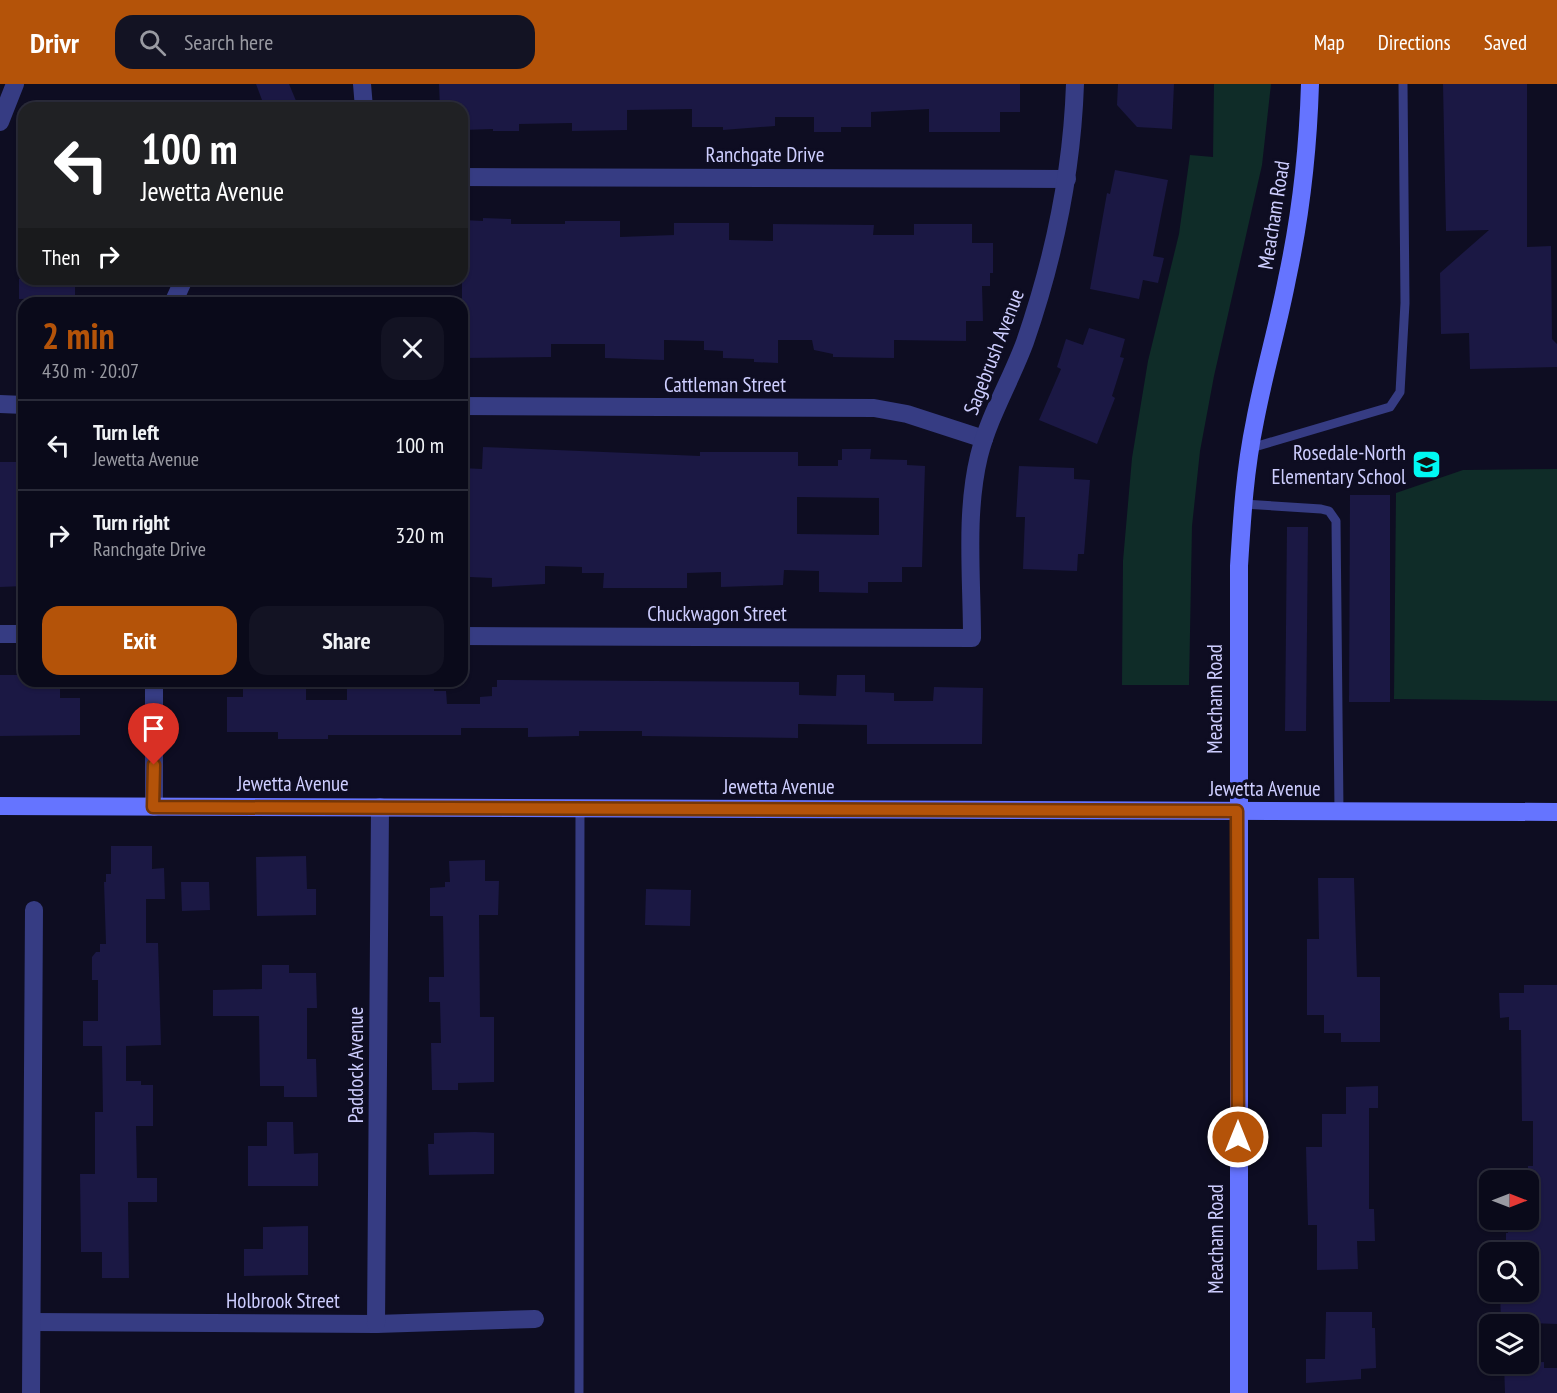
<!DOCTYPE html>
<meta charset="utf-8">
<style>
:root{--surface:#0a0a1a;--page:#131323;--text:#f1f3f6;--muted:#999aa2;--line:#2a2b39;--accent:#b45309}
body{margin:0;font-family:"PT Sans Narrow",sans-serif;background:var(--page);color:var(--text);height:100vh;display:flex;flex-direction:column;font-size:22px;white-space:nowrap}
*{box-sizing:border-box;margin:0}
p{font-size:20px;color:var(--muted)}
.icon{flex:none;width:33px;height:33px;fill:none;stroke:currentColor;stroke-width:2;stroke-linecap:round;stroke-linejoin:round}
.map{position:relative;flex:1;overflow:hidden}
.details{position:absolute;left:18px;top:213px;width:450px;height:390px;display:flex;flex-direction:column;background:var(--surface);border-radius:18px;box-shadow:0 2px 4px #0004,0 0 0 2px var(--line)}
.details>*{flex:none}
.banner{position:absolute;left:18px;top:18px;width:450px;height:183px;border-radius:18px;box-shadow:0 2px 4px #0004,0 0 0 2px var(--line);background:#202124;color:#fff;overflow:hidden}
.needle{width:39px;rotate:90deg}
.fabs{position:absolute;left:1479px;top:1086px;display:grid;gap:12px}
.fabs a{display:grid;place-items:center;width:60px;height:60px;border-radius:12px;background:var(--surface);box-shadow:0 2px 4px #0004,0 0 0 2px var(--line);font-size:30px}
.pin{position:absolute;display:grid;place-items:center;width:51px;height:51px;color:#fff;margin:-62px -26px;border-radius:50% 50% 50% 0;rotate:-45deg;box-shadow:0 0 6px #0007}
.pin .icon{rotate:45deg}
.me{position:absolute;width:66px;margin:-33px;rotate:0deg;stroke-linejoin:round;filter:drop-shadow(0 0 4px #0008)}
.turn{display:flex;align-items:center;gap:21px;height:126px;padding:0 24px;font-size:27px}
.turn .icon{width:78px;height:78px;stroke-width:2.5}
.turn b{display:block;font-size:42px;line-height:51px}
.then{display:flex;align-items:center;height:57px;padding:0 24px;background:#0003;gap:12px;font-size:22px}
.round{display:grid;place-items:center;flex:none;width:63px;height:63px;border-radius:18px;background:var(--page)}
.headline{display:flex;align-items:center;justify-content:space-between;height:102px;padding:0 24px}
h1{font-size:36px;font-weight:600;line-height:45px;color:var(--accent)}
.cta{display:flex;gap:12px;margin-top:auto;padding:12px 24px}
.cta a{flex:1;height:69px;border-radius:18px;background:var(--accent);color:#fff;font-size:24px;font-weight:600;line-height:69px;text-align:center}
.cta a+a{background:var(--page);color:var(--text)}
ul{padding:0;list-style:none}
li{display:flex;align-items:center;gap:18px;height:90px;padding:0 24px;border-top:2px solid var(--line)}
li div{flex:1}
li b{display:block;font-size:22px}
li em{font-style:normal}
header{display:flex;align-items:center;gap:36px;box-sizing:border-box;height:84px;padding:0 30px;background:var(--accent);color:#fff}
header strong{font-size:28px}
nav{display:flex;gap:33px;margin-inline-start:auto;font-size:21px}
.search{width:420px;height:54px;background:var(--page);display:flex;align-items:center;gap:15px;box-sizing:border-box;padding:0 21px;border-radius:18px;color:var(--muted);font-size:22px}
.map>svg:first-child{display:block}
.green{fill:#0f2c28}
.building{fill:#1b1844;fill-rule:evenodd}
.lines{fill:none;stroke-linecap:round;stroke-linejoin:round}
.lane{stroke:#363c83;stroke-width:9}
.street{stroke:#363c83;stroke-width:18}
.secondary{stroke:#6574ff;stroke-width:18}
.route-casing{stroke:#753606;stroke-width:15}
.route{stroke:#b45309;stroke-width:10}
.labels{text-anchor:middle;stroke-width:6;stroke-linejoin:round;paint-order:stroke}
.street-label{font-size:21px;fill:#ceceff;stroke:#0e0d22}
.poi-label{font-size:21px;fill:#ceceff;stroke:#0e0d22;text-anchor:end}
</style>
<header>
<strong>Drivr</strong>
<div class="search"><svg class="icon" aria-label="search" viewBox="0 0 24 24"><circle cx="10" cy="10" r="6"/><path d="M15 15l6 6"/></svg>Search here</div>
<nav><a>Map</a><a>Directions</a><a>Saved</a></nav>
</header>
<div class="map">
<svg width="1557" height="1309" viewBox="0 0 1557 1309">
<rect width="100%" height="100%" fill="#0e0d22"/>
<g class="green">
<polygon points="1214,0 1271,0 1262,81 1214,292 1200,367 1192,442 1189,601 1122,601 1123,477 1132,374 1148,277 1179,150 1190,71 1213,73"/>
<polygon points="1557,385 1557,617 1394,615 1396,409 1463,386"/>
</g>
<g class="building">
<polygon points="256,0 289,0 299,24 265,24"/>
<polygon points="439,0 1020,0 1020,28 1000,28 1000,48 929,48 929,25 871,28 871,43 841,43 841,48 814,48 814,33 775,33 775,42 723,46 723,43 692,43 692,25 627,26 627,46 572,47 572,39 519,40 519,47 493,47 493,45 462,46 462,24 440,24"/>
<polygon points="1118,0 1174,0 1172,45 1137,43 1117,21"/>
<polygon points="1443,0 1527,0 1527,163 1551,162 1552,255 1557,260 1557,283 1470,285 1469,249 1441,250 1440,189 1489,146 1446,147"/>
<polygon points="1115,86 1168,96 1153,172 1164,174 1158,199 1143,196 1139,215 1090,205 1107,109 1110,110"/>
<polygon points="483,134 511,135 511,140 565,140 565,137 620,137 620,153 674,151 674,139 729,139 729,156 773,157 773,140 874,141 873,151 914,151 914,140 972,140 972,159 993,159 993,189 990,189 990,202 982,202 983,237 966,237 966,257 894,256 894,274 833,273 833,270 814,266 812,256 778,256 778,279 754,278 754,275 723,274 723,267 704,266 704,257 664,256 664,276 605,274 605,260 551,260 551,273 462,274 462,136 483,137"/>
<polygon points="19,195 75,195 75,214 19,215"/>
<polygon points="1089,244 1125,255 1120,273 1124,274 1112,312 1115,314 1097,360 1039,336 1061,285 1057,283 1066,255 1083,261"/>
<path d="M483,363L700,372V368H798V382H838V376H842V365H871L870,375L907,376V381L925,382L922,483H902V498H868V509L819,508V487L784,486L783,501L721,503V488L687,489V504H603L604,489H582V483L545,482V500L492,503V494L470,493V458H462V384L482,385ZM797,413L879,414V451L797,450Z"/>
<polygon points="0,378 20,378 20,389 24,389 24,502 0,503"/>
<polygon points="1019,382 1074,384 1074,395 1090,396 1084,470 1078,470 1077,487 1023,485 1025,433 1016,433"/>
<polygon points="1350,411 1390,411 1390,618 1349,618"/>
<polygon points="1287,443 1308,443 1306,647 1285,647"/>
<polygon points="0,591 24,591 24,597 60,597 60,614 80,614 80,651 0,652"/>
<polygon points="837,591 865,591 865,608 894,609 894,617 933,617 934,603 983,604 982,660 867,660 867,641 798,640 798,654 642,652 642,647 579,647 579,652 528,653 528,644 461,644 461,651 328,651 328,655 278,655 278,648 227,648 227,613 243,613 243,597 306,597 306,616 347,616 347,597 434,597 434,607 446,607 447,620 480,620 480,613 492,612 492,603 497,603 497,596 799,598 799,611 836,612"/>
<polygon points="111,762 152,762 152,785 164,784 165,815 146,815 146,859 158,859 161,961 126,962 126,997 141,997 141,1001 153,1001 153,1042 136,1042 137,1094 157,1094 157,1118 128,1118 129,1194 102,1194 102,1168 81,1168 80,1090 95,1090 95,1028 103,1028 102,962 83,962 83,937 98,937 98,896 92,896 92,873 96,868 100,868 100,860 106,860 104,798 106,798 106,790 111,790"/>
<polygon points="306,772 307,805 316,805 316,831 257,832 256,773"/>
<polygon points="485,776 485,797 499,797 498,831 479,831 480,933 494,933 494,998 458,999 458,1006 432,1006 431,959 441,959 440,918 429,918 429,893 444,893 443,832 430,832 430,804 445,803 445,798 450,798 449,777"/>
<polygon points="1318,794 1354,794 1357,893 1380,893 1380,958 1341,958 1341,949 1324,949 1324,931 1307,931 1307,855 1319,855"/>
<polygon points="181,798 209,798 210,826 182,827"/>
<polygon points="646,805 691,806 690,842 645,841"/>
<polygon points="262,881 289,881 289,889 316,889 317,924 307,924 307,975 316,975 317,1013 284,1013 284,1002 260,1002 259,932 213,932 213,906 262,905"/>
<polygon points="1524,901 1557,901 1557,1240 1501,1238 1500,1209 1528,1208 1528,1168 1506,1168 1506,1149 1508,1149 1508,1136 1528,1136 1528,1082 1533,1082 1533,1037 1522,1037 1521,946 1509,946 1509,933 1500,934 1499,909 1524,909"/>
<polygon points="1378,1002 1378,1024 1369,1024 1369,1125 1374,1125 1375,1157 1357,1157 1358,1185 1317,1186 1317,1141 1308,1141 1306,1063 1322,1063 1322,1030 1346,1030 1346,1003"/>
<polygon points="267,1038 293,1038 294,1070 318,1069 318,1102 248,1102 248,1062 267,1062"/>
<polygon points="475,1048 494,1049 494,1090 429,1091 428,1060 434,1060 434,1049"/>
<polygon points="308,1142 308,1191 244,1192 244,1165 263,1165 263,1143"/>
<polygon points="1326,1228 1372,1228 1372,1244 1375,1244 1376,1284 1361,1285 1361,1295 1306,1299 1306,1275 1325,1275"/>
<polygon points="1544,1278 1544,1284 1557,1284 1557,1309 1505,1309 1504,1280"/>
</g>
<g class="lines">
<g class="lane">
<polyline points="1251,364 1390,323 1400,308 1405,219 1403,0"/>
<polyline points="1243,420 1321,425 1329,427 1336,437 1339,727"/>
<polyline points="579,1309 580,724"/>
</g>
<g class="street">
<polyline points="362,0 364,24"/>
<polyline points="0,38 15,0"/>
<polyline points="462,93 1067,95"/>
<polyline points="173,219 184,195"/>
<polyline points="0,320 24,321"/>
<polyline points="462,322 874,324 907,330 984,355"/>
<polyline points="0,550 24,550"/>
<path d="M462,552L972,554C972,494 965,430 979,372C989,332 1011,296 1025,258C1054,174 1072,89 1075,0"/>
<polyline points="154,723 154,597"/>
<polyline points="32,1238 376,1240 535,1235"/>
<polyline points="376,1240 380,723"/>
<polyline points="31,1309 34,826"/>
</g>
<g class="secondary">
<polyline points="0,722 1557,728"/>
<path d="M1239,1309V482C1242,433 1245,385 1255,337C1264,289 1278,242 1287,195C1301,130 1308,66 1310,0"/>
</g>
</g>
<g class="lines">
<defs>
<polyline id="route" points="154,681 153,723 1237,727 1238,1053"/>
</defs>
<use href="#route" class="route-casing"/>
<use href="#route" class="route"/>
</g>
<defs>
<symbol id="school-square" viewBox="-11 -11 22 22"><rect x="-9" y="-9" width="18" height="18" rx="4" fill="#00f9f3" stroke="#0e0d22"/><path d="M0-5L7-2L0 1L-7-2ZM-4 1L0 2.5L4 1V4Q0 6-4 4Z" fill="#111"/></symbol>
</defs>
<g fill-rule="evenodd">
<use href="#school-square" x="1410" y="364" width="33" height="33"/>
</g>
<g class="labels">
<g class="street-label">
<text x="765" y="78">Ranchgate Drive</text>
<text transform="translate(1274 131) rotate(-81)" y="7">Meacham Road</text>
<text transform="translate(994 268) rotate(-69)" y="7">Sagebrush Avenue</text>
<text x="725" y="308">Cattleman Street</text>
<text x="717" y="537">Chuckwagon Street</text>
<text transform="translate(1215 615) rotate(-90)" y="7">Meacham Road</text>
<text x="293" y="707">Jewetta Avenue</text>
<text x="779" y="710">Jewetta Avenue</text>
<text x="1265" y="712">Jewetta Avenue</text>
<text transform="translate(356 981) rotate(-90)" y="7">Paddock Avenue</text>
<text transform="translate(1216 1155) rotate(-90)" y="7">Meacham Road</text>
<text x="283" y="1224">Holbrook Street</text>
</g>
<g class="poi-label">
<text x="1406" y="376">Rosedale-North<tspan x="1406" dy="24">Elementary School</tspan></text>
</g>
</g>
</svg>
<div class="fabs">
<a><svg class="needle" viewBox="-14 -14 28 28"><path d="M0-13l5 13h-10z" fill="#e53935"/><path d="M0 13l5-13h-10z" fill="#999aa2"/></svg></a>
<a><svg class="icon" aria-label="search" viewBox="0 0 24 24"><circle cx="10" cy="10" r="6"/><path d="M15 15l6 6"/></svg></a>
<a><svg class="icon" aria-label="layers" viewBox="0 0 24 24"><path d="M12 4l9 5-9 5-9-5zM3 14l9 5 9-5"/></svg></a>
</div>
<div class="pin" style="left:154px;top:681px;background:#d93025"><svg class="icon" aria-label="arrive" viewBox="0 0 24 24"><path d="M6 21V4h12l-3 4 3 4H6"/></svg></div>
<svg class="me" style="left:1238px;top:1053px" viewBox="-20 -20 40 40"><circle r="17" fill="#b45309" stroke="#fff" stroke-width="3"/><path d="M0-11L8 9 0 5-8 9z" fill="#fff"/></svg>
<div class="banner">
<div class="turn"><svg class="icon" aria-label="left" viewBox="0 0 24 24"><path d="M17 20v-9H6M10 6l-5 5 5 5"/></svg><div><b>100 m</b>Jewetta Avenue</div></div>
<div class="then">Then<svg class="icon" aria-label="right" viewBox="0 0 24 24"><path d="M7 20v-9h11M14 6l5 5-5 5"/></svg></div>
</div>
<section class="details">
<div class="headline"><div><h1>2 min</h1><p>430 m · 20:07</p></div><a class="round"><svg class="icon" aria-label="close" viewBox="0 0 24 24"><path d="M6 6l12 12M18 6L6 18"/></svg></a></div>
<ul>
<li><svg class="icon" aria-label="left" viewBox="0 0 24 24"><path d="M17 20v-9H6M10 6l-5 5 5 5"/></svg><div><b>Turn left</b><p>Jewetta Avenue</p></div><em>100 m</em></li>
<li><svg class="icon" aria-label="right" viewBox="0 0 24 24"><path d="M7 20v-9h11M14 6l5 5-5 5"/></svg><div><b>Turn right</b><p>Ranchgate Drive</p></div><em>320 m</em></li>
</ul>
<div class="cta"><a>Exit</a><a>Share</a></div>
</section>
</div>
